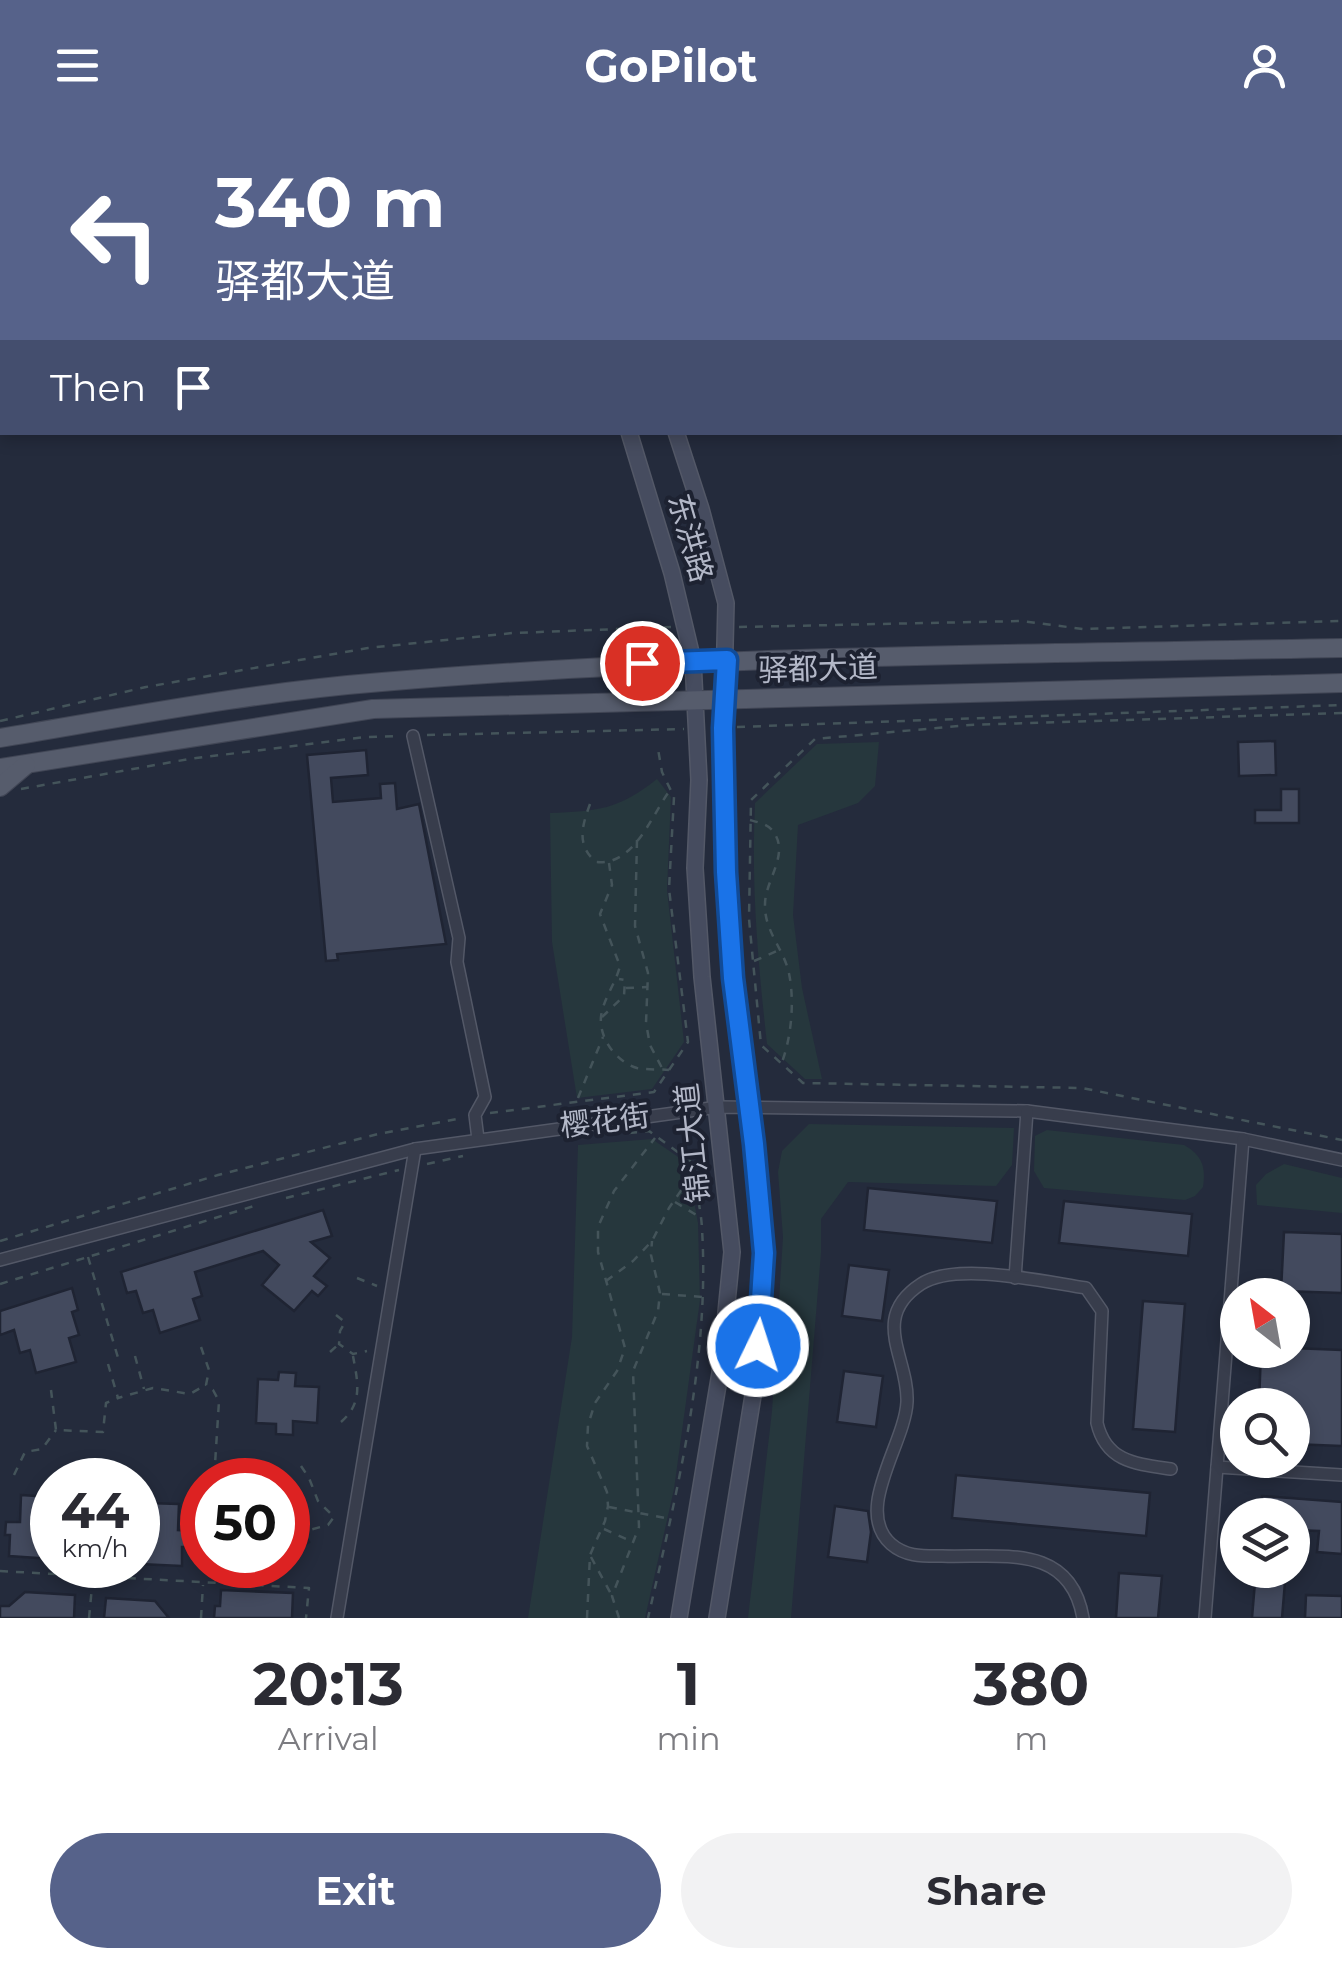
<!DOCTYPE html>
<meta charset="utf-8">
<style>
:root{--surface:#fff;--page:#f2f2f3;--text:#2b2b33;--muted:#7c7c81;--accent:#56628a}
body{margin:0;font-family:Montserrat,"Noto Sans SC",sans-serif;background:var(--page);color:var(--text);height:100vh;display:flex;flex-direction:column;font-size:38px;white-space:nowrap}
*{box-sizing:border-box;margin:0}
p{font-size:32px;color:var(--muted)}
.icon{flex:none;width:55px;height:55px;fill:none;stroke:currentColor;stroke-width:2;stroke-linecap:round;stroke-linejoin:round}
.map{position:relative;height:1488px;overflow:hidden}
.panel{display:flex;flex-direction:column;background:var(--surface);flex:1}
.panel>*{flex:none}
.guide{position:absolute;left:0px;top:0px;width:1342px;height:305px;box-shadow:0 5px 15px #0003;background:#56628a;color:#fff;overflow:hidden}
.needle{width:65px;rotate:329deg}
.controls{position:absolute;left:1220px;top:1148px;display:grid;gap:20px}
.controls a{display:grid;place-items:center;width:90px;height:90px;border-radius:50%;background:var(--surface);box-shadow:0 5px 15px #0003;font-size:50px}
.speed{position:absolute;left:30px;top:1328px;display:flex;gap:20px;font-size:50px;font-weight:700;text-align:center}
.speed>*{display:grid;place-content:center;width:130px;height:130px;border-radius:50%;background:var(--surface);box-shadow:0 5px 15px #0003;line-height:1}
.speed small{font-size:25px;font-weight:400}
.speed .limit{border:15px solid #d22;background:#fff;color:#111}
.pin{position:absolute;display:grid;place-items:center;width:85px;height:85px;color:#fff;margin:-42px;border:5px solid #fff;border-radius:50%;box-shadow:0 2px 10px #0007}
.me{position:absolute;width:110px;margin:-55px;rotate:4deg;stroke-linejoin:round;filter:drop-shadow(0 0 8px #0008)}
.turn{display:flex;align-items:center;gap:35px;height:210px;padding:0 50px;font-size:45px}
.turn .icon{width:130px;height:130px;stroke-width:2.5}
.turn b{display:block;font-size:70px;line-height:85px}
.then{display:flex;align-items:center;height:95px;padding:0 50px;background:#0003;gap:20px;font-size:38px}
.eta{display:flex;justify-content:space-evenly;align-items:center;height:170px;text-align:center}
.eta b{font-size:60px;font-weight:700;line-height:70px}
.button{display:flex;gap:20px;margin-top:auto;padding:20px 50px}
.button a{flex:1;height:115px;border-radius:60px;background:var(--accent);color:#fff;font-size:40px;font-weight:700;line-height:115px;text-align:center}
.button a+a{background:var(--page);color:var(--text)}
header{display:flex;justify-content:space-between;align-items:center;height:130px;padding:0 50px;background:var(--accent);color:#fff;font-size:45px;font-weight:700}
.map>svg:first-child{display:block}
.green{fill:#26373d}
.building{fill:#434a5e;stroke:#1f2433;stroke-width:2.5}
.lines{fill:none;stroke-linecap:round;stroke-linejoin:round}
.street-casing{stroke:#535867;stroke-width:14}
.secondary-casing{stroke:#535867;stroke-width:18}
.primary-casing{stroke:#414655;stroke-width:20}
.path{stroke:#44545a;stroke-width:2.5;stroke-dasharray:8 8;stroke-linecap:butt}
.street{stroke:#383d4c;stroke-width:11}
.secondary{stroke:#464c5f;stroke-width:15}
.primary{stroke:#565c6c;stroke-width:18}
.route-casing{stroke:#114b97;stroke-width:25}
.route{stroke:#1a73e8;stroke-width:18}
.labels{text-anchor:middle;stroke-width:8;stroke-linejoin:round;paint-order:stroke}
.street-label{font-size:30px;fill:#b3b8c8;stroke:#1d2231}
</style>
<header><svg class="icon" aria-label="menu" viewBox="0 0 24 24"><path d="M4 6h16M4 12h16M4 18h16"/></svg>GoPilot<svg class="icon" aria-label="person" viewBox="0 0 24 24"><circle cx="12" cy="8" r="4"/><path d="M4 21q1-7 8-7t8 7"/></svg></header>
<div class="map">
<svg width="1342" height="1488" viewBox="0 0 1342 1488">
<rect width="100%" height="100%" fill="#242b3c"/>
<g class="green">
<path d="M879,612L875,656L858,673L798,695L793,785L802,858L822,949H805L767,914C758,833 751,755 755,673L817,614Z"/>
<path d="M657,649L671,667L667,760L684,912L652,959L577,968L552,812L550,683C598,681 618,680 657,649Z"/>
<polygon points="809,994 1014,998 1012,1035 996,1056 848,1052 821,1089 821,1123 791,1488 748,1488 772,1281 783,1107 778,1042 782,1021"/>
<path d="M1047,1000L1184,1015C1202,1025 1206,1037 1203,1057L1195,1066L1185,1070L1044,1058L1034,1041L1035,1006Z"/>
<polygon points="652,1009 687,1033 698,1093 700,1170 674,1359 645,1488 528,1488 572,1207 578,1015"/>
<polygon points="1284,1034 1342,1048 1342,1083 1257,1075 1256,1055 1266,1044"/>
</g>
<g class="building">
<polygon points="1275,611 1276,645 1239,646 1238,612"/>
<polygon points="366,620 368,645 331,648 333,672 381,668 380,654 395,653 397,679 419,674 446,814 337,824 338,830 326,831 307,625"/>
<polygon points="1281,659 1299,659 1299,693 1255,693 1255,680 1281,680"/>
<polygon points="868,1058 997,1071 992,1113 864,1100"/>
<polygon points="1064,1071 1192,1084 1188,1126 1059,1113"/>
<polygon points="323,1080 332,1106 311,1112 330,1128 314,1146 327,1156 318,1166 312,1161 294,1181 262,1155 279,1135 263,1121 195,1142 202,1166 193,1169 200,1190 160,1203 153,1180 143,1183 136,1161 127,1163 121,1142"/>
<polygon points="1284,1102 1342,1104 1342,1163 1281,1161"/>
<polygon points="849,1135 889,1140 882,1191 842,1186"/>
<polygon points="72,1158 78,1180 72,1182 79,1205 69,1208 76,1232 36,1243 30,1220 20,1223 14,1200 0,1205 0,1181"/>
<polygon points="1143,1171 1185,1174 1175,1302 1133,1299"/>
<polygon points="1292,1218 1342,1220 1342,1316 1292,1314 1292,1275 1259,1275 1261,1220"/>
<polygon points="844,1241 883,1246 876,1297 837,1292"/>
<polygon points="279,1242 296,1243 295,1256 319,1257 317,1293 293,1291 293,1305 276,1304 276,1294 256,1293 258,1249 278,1250"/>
<polygon points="956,1345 1150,1363 1146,1406 952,1388"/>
<polygon points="21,1365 52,1367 52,1429 9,1426 10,1405 5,1405 6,1392 20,1392"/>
<polygon points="1262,1366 1342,1372 1342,1424 1317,1422 1319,1401 1292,1400 1292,1385 1260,1385"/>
<polygon points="147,1373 179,1374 178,1400 195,1401 194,1417 182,1417 182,1436 139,1434 138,1400 146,1400"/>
<polygon points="298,1374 307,1388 298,1394 309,1412 288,1425 288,1378"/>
<polygon points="835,1376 868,1381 871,1402 867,1432 828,1427"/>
<polygon points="1256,1440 1286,1440 1282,1488 1252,1488"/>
<polygon points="1119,1443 1162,1446 1158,1488 1116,1488"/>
<polygon points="221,1460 293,1463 292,1488 214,1488 215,1476 220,1476"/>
<polygon points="25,1462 75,1465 74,1488 0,1488 0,1476 9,1476"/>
<polygon points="1306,1465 1342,1466 1342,1488 1305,1488"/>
<polygon points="106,1468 155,1471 169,1488 104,1488"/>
</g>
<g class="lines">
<defs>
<g id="street">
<polyline points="424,0 425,2"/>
<polyline points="413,606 459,808 457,832 485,967 475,985 478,1009"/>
<polyline points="0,1130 415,1019 718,977 1027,981 1243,1009 1342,1030"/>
<polyline points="1015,1148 1027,981"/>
<polyline points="1217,1337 1342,1345"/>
<polyline points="337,1488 415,1019"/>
<path d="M1083,1488C1070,1412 1000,1428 942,1426C923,1426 906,1427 891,1414C853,1380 905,1314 907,1272C909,1228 869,1188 921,1154C956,1131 1045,1152 1086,1158L1102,1181L1097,1293C1106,1332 1136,1334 1171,1339"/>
<polyline points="1205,1488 1243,1009"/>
</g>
<g id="secondary">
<polyline points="497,0 499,2"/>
<polyline points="539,0 540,2"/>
<polyline points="629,302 672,443 693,531 699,650 695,738 702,847 732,1122 720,1243 679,1488"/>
<polyline points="676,302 701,379 726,473 723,598 726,743 733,848 754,1014 764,1123 756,1247 717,1488"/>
</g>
<g id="primary">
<path d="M0,608C126,587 254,562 382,552C701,525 1022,524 1342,518"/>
<polyline points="0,638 373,579 1342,553"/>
<polyline points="0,657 26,635"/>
</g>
</defs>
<use href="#street" class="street-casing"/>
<use href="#secondary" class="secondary-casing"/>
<use href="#primary" class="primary-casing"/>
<g class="path">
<polyline points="739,497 1021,491 1083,499 1342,491"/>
<polyline points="1342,583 970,595 815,609 751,670 749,789 761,915 803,953 1082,958 1342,1010"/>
<polyline points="0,591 146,557 368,518 513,503 671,497"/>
<polyline points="737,597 1342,575"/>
<polyline points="427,605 684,599"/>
<polyline points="21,659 189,629 365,607 399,606"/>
<path d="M590,674C582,696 576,715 596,732C633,736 650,689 668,663"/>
<path d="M750,690C761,693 771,695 776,706C787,727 765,752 765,774C764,799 781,816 788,839C795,867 792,905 782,932"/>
<polyline points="637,710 635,796 648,843 646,893 650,915 662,938"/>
<path d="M609,733L612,755L600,784L620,836C616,852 606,865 602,881C596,904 614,931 637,938C647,940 659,939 669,940"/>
<polyline points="754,831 779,820"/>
<polyline points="626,858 648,857"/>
<polyline points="602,887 624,866 625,850 619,849"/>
<polyline points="578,968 603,907"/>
<polyline points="490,983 654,962 688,912 669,759 674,667 662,642 658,619"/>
<path d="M629,1003L649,1001L690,1031C694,1053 701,1076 702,1099C710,1229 677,1362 648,1488"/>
<polyline points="427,1034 463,1026"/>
<polyline points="286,1068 399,1040"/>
<polyline points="675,1072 698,1086"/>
<polyline points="0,1111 218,1045 378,1004 462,988"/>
<polyline points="88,1127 119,1231"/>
<polyline points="357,1148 377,1156"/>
<polyline points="606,1151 633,1131 652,1111 669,1078 691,1046"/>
<polyline points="0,1154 254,1076"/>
<polyline points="662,1164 703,1167"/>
<polyline points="336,1185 345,1192 340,1201 339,1214 353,1224 367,1221"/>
<polyline points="201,1217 209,1240 206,1255 213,1260 219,1271 214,1350"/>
<polyline points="330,1222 339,1214"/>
<polyline points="135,1226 144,1259"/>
<polyline points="108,1234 118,1268 153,1258 190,1264 204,1256"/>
<polyline points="51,1260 56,1300 103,1302 106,1273 118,1268"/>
<path d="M341,1292C363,1273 358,1253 353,1226"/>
<polyline points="301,1336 309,1348 318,1371 334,1387 328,1395 302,1402"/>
<polyline points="14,1345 25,1322 42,1319 56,1300"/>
<polyline points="609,1377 670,1389"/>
<polyline points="604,1399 633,1412"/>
<polyline points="194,1415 202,1415"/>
<polyline points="591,1427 611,1464"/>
<polyline points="0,1441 309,1458 306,1488"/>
<polyline points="89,1488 93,1446"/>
<polyline points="201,1488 203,1455"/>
<polyline points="587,1488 590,1425 605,1391 608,1376 607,1362 587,1316 588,1295 595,1273 617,1241 625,1218 598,1122 598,1097 614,1061 655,1008"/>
<polyline points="619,1488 612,1466 639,1397 633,1241 658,1181 660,1163 651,1125 652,1111"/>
</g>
<use href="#street" class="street"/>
<use href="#secondary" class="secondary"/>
<use href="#primary" class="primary"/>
</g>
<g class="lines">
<defs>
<polyline id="route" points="642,533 727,530 723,598 726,742 733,848 754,1014 764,1123 758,1216"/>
</defs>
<use href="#route" class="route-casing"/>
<use href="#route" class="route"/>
</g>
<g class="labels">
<g class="street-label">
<text transform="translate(690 408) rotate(74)" y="10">东洪路</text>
<text transform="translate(818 539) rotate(-2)" y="10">驿都大道</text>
<text transform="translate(605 991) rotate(-7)" y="10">樱花街</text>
<text transform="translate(693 1013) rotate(-96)" y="10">锦江大道</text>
</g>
</g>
</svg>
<div class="controls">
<a><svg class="needle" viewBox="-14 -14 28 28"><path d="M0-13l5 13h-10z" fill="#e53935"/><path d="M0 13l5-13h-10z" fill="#7c7c81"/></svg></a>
<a><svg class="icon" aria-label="search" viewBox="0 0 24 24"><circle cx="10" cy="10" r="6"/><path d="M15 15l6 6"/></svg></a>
<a><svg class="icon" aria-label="layers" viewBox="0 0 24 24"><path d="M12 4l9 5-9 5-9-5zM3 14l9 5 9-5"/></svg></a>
</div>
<div class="speed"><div>44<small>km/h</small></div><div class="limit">50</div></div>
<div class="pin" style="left:642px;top:533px;background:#d93025"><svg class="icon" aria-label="arrive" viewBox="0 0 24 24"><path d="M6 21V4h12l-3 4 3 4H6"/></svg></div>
<svg class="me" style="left:758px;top:1216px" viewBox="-20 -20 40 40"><circle r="17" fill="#1a73e8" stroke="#fff" stroke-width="3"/><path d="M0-11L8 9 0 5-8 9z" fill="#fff"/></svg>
<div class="guide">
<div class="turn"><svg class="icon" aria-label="left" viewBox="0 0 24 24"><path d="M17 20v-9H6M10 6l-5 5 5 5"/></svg><div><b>340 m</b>驿都大道</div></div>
<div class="then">Then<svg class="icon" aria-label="arrive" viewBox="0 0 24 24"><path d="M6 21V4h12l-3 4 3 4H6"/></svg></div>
</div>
</div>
<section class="panel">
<div class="eta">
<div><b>20:13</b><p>Arrival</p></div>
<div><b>1</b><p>min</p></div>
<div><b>380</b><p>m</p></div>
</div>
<div class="button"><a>Exit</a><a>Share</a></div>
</section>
